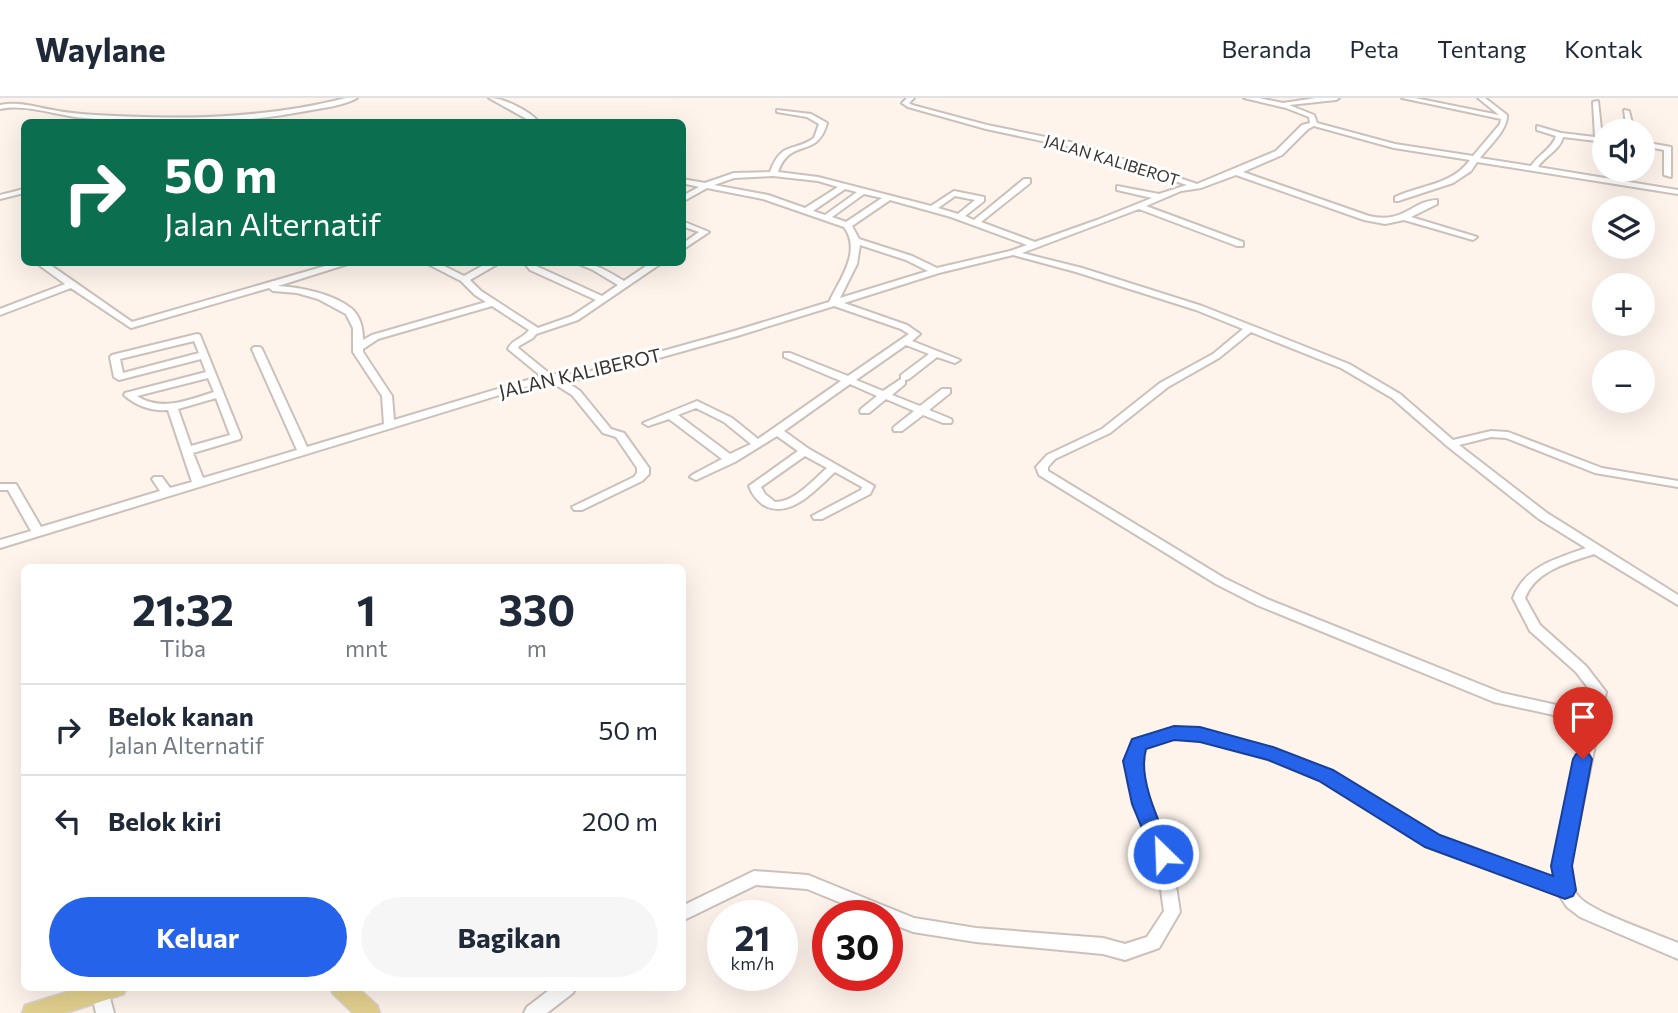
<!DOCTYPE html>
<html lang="id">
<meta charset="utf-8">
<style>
:root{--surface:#fff;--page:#f6f6f7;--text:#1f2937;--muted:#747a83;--line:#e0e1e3;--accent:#2563eb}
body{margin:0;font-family:Commissioner,sans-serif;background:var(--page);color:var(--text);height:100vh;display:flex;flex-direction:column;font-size:26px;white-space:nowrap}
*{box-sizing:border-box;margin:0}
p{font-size:23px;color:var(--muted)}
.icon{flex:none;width:38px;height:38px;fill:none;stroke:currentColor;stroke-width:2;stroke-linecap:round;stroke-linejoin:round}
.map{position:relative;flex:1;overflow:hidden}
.panel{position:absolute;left:21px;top:466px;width:665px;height:427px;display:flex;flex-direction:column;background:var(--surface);border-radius:10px;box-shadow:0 7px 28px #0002}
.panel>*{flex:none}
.banner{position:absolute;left:21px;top:21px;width:665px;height:147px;border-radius:10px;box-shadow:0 7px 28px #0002;background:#0b6e4f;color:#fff;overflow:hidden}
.fabs{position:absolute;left:1592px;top:21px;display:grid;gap:14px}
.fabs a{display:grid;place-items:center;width:63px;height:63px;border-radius:50%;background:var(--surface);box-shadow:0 7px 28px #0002;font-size:35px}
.speed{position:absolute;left:707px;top:802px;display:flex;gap:14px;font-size:35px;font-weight:700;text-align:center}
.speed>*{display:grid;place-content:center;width:91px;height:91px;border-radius:50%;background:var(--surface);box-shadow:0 7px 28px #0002;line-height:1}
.speed small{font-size:18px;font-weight:400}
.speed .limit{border:10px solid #d22;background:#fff;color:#111}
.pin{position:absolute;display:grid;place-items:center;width:60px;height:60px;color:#fff;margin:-72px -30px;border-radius:50% 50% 50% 0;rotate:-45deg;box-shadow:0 0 7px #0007}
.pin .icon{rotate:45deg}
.me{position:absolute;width:77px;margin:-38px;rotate:336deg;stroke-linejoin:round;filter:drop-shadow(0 0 5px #0008)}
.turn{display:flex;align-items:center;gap:24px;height:147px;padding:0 28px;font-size:32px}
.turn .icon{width:91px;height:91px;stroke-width:2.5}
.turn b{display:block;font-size:49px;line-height:60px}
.eta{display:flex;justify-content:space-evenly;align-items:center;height:119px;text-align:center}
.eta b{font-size:42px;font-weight:700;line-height:49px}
.action{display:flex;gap:14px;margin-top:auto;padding:14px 28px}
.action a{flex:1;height:80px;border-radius:42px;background:var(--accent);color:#fff;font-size:28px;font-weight:700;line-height:80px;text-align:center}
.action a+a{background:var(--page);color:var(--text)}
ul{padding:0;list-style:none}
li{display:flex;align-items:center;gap:21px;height:91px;padding:0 28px;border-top:2px solid var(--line)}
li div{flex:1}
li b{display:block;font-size:26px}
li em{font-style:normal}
header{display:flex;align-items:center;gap:42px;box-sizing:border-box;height:98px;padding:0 35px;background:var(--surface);border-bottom:2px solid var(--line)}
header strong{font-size:33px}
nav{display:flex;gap:38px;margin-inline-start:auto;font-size:24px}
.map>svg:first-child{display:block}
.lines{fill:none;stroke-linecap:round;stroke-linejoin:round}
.minor-casing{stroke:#cbc1ba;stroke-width:4}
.major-casing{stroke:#d7d6d6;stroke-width:3}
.minor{fill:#fff;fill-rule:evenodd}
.major{fill:#e2d08e;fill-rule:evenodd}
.route{fill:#2563eb;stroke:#184099;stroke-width:2}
.labels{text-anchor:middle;stroke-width:6;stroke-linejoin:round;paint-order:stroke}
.far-street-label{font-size:16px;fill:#373330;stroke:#fff}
.street-label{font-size:19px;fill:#373330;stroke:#fff}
</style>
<header>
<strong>Waylane</strong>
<nav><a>Beranda</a><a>Peta</a><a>Tentang</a><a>Kontak</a></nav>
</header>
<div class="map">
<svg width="1678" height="915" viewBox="0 0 1678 915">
<rect width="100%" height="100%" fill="#fef4ec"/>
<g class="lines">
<defs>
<g id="minor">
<path d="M346,0H357C343,8 322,10 306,13C234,27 158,27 85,20C58,18 25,5 0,11V7C19,3 35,9 53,12C67,15 81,16 95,17C180,22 264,21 346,0Z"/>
<path d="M489,0C504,0 528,12 539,24H532Z"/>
<path d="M907,0H914L909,5L912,7L987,27L1075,45L1197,86L1276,53L1302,27L1310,25L1309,19L1286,10L1244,0H1259L1283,5L1316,0H1339L1336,2L1289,7L1314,17L1317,25L1395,46L1473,58L1500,26L1501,21L1402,0H1415L1499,17L1478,0H1485L1507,17C1508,31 1490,47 1480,60L1531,68C1538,57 1553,50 1556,38L1537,32V28L1561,35L1595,39L1593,4L1598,3L1602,40H1605V44L1563,39C1560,52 1545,58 1538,69L1678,92V96L1477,64L1471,73L1453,85L1398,103H1395V99C1421,87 1452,87 1470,62L1394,50L1314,28L1308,31L1282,57L1243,74L1369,118C1405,126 1411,103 1437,102V106L1411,119L1477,139L1473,142L1404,122L1385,126L1364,122L1236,77L1201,90L1181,93L1146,108L1243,144V148H1237L1139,111L1022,155L1082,170L1202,208L1349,266L1400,296L1453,342L1491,333L1508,334L1602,370L1678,383V389L1595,375L1506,340L1491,339L1459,347L1547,415L1678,497V507L1594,456C1568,465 1536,472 1525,500L1540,527L1586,568L1606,594L1570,768C1571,779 1571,791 1579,799C1594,815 1655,835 1678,845V861L1580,819L1567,809L1559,797L1426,748L1321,681L1270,661L1200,641L1174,640L1145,650L1142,674L1144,688L1172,762L1180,814L1159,850L1125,862L1103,856L976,844L913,834L887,824V817H871L807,791L756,787L682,823V808L754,773L808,777L914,820L976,830L1103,840L1125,846L1147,839L1164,813C1161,795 1160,776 1155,758C1144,722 1114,681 1133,642L1174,630L1200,631L1278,652L1331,673L1438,738L1556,782L1554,768L1586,624L1494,604L1257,507L1216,486L1039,377L1036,369L1047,357L1102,331L1160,285L1213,256L1243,231L1196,212L1076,174L1013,157L939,175L844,205L907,227L920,236L912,243L960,262L955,265L937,259L909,281L905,282V286L892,297L920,308L942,291H950V295L929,312L951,321L952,323L951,325H943L923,317L902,333H894L893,331L894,329L914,313L886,301L869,315H861L860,313L861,311L877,298L850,286L784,333L809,351L874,388L870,396L822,421H814L812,418L861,392L862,389L835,374C817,390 789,424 762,406C756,401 752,396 749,388L798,353L777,338L735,364L696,382L690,379L692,377L722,361L669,321L648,328L643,325L697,303L732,320L758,341L841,283L784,259V255H790L848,278L909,236L901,231L834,208L737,238L584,281L564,282L580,293L611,331L624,335L649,370V376L642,383L582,412H574L572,409L634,379L637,375V370L616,339L603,335L572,297L548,282L0,450V442L31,433L8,392H0V386H16L41,429L160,393L152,381L154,379H162L170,390L192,384L168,312C151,313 136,308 124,297L125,295L206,274L201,261L119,282L114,279L110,259L112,257L197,236L200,237L241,339L240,341L193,355L203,380L297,352L252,251L254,249H260L262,251L307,349L384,326L382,298L353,254V230L346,216L318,201L297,195L273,193L269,190L131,230L71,190L0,217V211L65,186L35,164H46L132,224L339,164H354L278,188C300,189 334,196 352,211C361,219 363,232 363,242L372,237L486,204L475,197L461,183L424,164H436L464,178L489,164H501L470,182L481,193L538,230L572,218L596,202L530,172L526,167L527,165L538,164L536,168L602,198L618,187L593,172L574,164C594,164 607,173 624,183L652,164H663L578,222L536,236L533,240L519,248L518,250L550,276H580L731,234L829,204C840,181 862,153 844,129L763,101L707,90L682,104V98L699,89L682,85V81L705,85L734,75L770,74C782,42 793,55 814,40L819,26L807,19L777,14V12L811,16L827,25C817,62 791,38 778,74L818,79L931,108L954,93L984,99V103L965,118L974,122L1024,81H1030V85L981,124L1035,144L1097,122L1152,100L1117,92V88L1159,96L1187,87L1070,49L986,31L908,9L902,5ZM773,78L818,83L838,89L805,110L768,97L714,87L734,80ZM845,91L857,94L825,117L813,113ZM864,96L882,100L846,124L832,119ZM955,98L975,102L958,116L938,110ZM890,102L951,119L1027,147L1010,153L937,170L912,158L859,141L852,128ZM860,147L906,162L928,173L840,200L857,166ZM492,208L529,232C523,241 512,241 508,251L541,278L394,322L392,298L363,254V251L378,241ZM1251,234L1341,270L1392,300L1447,348L1539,421L1586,450C1556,461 1525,468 1513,500L1530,533L1576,574L1592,595L1588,614L1502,595L1267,501L1224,480L1048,373V369L1055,361L1110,335L1168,289L1219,260ZM194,243L199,255L123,275L120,261ZM906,247L929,256L901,277V281L883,293L856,282ZM208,280L214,294C189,302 161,314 137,298ZM216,300L230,337L191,348L178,311ZM696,310L724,324L751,346L730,356L678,317ZM805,358L827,370C813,382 795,404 775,404L765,396L761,389Z"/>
<polygon points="1624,12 1629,13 1634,33 1627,33"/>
<polygon points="1643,44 1671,49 1671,79 1664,77 1664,52 1643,48"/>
<polygon points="24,91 24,95 0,101 0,97"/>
<polygon points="682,123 709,134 682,152 682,146 699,134 682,128"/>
<polygon points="93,889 107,889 114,915 96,915 91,893"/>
<polygon points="553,889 576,889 573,895 547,915 524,915 527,909"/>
</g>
<g id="major">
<polygon points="83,889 127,889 124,896 66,915 22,915 25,907"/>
<polygon points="330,889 357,889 377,907 380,915 353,915 333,896"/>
</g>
</defs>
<use href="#minor" class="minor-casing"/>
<use href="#major" class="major-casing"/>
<use href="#minor" class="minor"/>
<use href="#major" class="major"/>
</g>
<path class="route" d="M1174,628L1200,629L1273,649L1333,672L1440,737L1553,778L1551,768L1573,661L1576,656L1583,654L1589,656L1592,661L1572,768L1576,792L1573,798L1565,801L1425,749L1319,683L1268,662L1200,644L1174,642L1146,651C1137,681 1161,728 1173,756L1170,762L1163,765L1155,762L1132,706L1123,663L1132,641Z"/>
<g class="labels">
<g class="far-street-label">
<text transform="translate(1112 62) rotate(17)" y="6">JALAN KALIBEROT</text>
</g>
<g class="street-label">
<text transform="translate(580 275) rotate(-13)" y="7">JALAN KALIBEROT</text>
</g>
</g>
</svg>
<div class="fabs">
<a><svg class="icon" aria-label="sound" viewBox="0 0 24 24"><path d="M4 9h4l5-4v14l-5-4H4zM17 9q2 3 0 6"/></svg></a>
<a><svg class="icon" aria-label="layers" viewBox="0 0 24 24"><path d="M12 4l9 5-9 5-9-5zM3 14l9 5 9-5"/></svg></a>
<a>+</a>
<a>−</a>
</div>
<div class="speed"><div>21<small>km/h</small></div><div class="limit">30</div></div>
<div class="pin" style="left:1583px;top:661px;background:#d93025"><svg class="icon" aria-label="arrive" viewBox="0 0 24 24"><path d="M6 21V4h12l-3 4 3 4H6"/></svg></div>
<svg class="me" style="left:1163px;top:756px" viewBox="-20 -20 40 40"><circle r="17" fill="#2563eb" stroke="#fff" stroke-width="3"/><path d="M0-11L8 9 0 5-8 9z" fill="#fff"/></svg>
<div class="banner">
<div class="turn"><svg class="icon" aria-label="right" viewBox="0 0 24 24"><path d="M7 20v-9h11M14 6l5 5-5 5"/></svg><div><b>50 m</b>Jalan Alternatif</div></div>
</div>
<section class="panel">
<div class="eta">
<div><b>21:32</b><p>Tiba</p></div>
<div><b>1</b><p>mnt</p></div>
<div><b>330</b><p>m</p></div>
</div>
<ul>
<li><svg class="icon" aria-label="right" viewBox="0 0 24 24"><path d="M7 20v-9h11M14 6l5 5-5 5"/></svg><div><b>Belok kanan</b><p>Jalan Alternatif</p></div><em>50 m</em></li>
<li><svg class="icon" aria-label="left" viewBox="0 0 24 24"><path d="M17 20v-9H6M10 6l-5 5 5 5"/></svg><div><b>Belok kiri</b></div><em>200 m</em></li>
</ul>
<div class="action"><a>Keluar</a><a>Bagikan</a></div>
</section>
</div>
